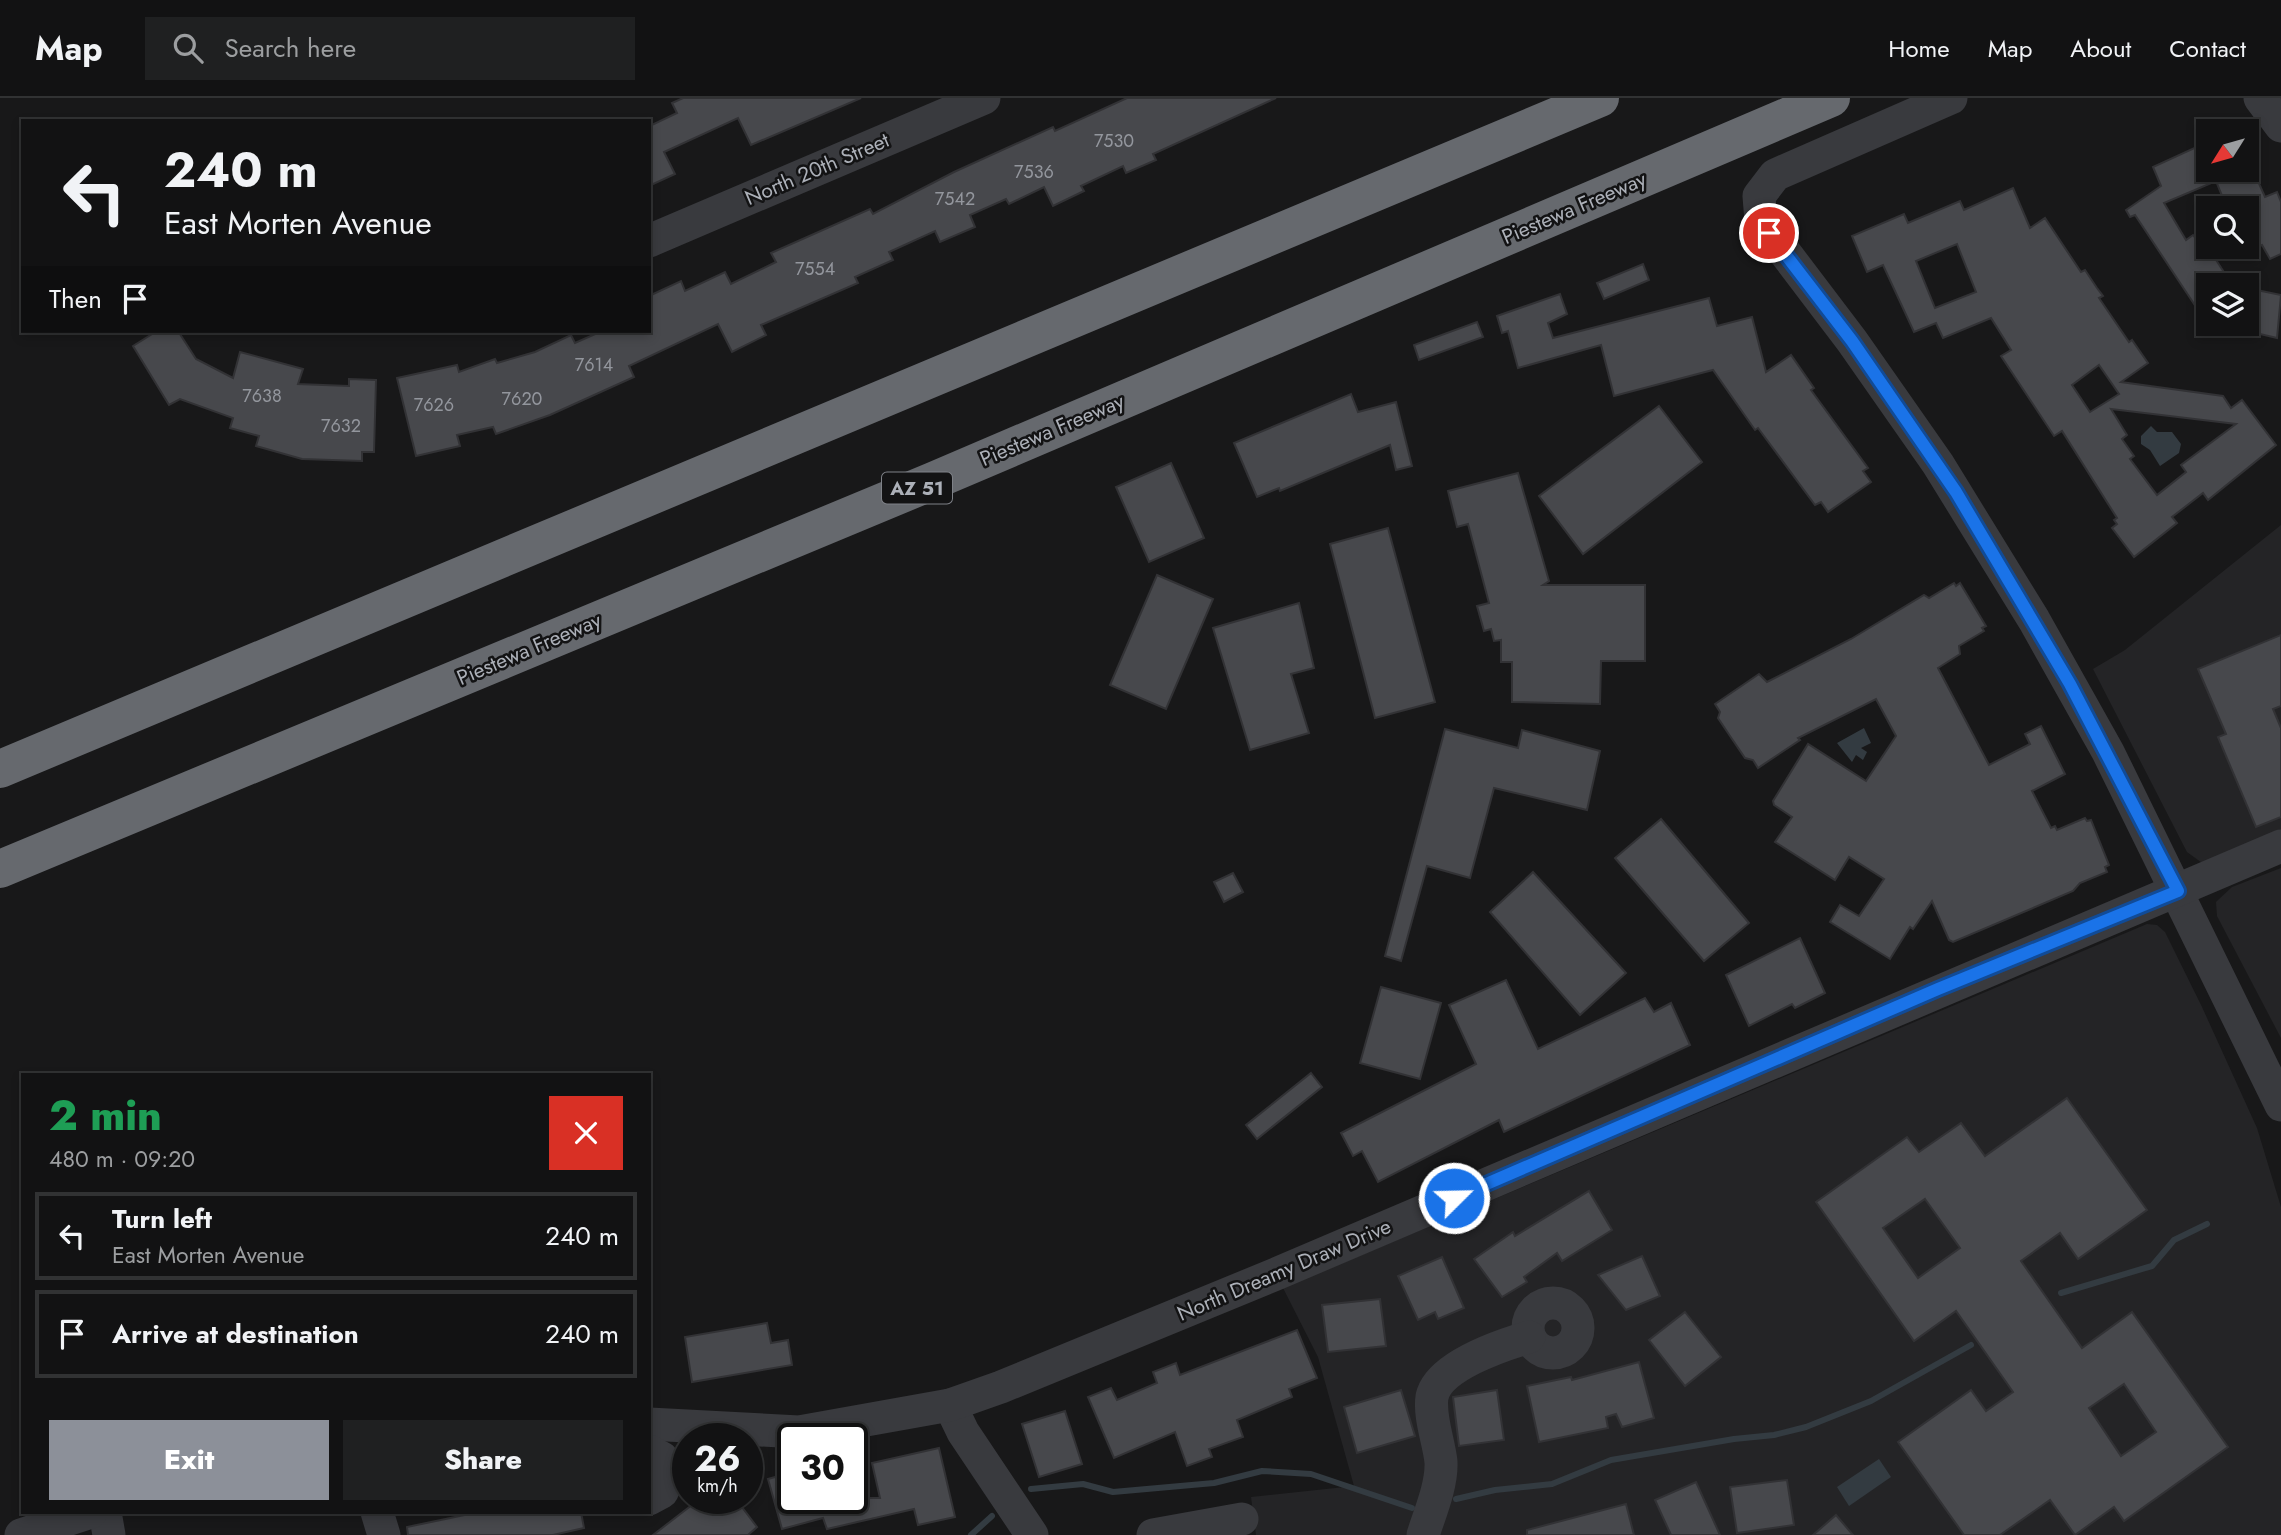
<!DOCTYPE html>
<meta charset="utf-8">
<style>
:root{--surface:#121213;--page:#1f2021;--text:#f1f3f6;--muted:#9c9ea0;--line:#313233;--accent:#8c9099}
body{margin:0;font-family:Jost,sans-serif;background:var(--page);color:var(--text);height:100vh;display:flex;flex-direction:column;font-size:26px;white-space:nowrap}
*{box-sizing:border-box;margin:0}
p{font-size:23px;color:var(--muted)}
.icon{flex:none;width:38px;height:38px;fill:none;stroke:currentColor;stroke-width:2;stroke-linecap:round;stroke-linejoin:round}
.map{position:relative;flex:1;overflow:hidden}
.sheet{position:absolute;left:21px;top:975px;width:630px;height:441px;display:flex;flex-direction:column;background:var(--surface);border-radius:0px;box-shadow:0 4px 10px #0003,0 0 0 2px var(--line)}
.sheet>*{flex:none}
.top-card{position:absolute;left:21px;top:21px;width:630px;height:214px;border-radius:0px;box-shadow:0 4px 10px #0003,0 0 0 2px var(--line);background:#121213;color:var(--text);overflow:hidden}
.needle{width:46px;rotate:233deg}
.tools{position:absolute;left:2196px;top:21px;display:grid;gap:14px}
.tools a{display:grid;place-items:center;width:63px;height:63px;border-radius:0px;background:var(--surface);box-shadow:0 4px 10px #0003,0 0 0 2px var(--line);font-size:35px}
.speed{position:absolute;left:672px;top:1325px;display:flex;gap:14px;font-size:35px;font-weight:700;text-align:center}
.speed>*{display:grid;place-content:center;width:91px;height:91px;border-radius:50%;background:var(--surface);box-shadow:0 4px 10px #0003,0 0 0 2px var(--line);line-height:1}
.speed small{font-size:18px;font-weight:400}
.speed .limit{border:4px solid #111;border-radius:10px;background:#fff;color:#111}
.pin{position:absolute;display:grid;place-items:center;width:60px;height:60px;color:#fff;margin:-30px;border:4px solid #fff;border-radius:50%;box-shadow:0 2px 7px #0007}
.me{position:absolute;width:77px;margin:-38px;rotate:67deg;stroke-linejoin:round;filter:drop-shadow(0 0 5px #0008)}
.turn{display:flex;align-items:center;gap:24px;height:147px;padding:0 28px;font-size:32px}
.turn .icon{width:91px;height:91px;stroke-width:2.5}
.turn b{display:block;font-size:49px;line-height:60px}
.then{display:flex;align-items:center;height:66px;padding:0 28px;background:#0003;gap:14px;font-size:26px}
.round{display:grid;place-items:center;flex:none;width:74px;height:74px;border-radius:0px;background:var(--page)}
.headline{display:flex;align-items:center;justify-content:space-between;height:119px;padding:0 28px}
h1{font-size:42px;font-weight:800;line-height:52px;color:#1e9e55}
.cta{display:flex;gap:14px;margin-top:auto;padding:14px 28px}
.cta a{flex:1;height:80px;border-radius:0px;background:var(--accent);color:#fff;font-size:28px;font-weight:800;line-height:80px;text-align:center}
.cta a+a{background:var(--page);color:var(--text)}
ul{padding:0;list-style:none}
li{display:flex;align-items:center;gap:21px;height:88px;margin:0 14px 10px;padding:0 14px;border:4px solid var(--line);border-radius:0px}
li div{flex:1}
li b{display:block;font-size:26px}
li em{font-style:normal}
header{display:flex;align-items:center;gap:42px;box-sizing:border-box;height:98px;padding:0 35px;background:var(--surface);border-bottom:2px solid var(--line)}
header strong{font-size:33px}
nav{display:flex;gap:38px;margin-inline-start:auto;font-size:24px}
.search{width:490px;height:63px;background:var(--page);display:flex;align-items:center;gap:18px;box-sizing:border-box;padding:0 24px;border-radius:0px;color:var(--muted);font-size:26px}
.map>svg:first-child{display:block}
.built{fill:#242426}
.water{fill:#333b41}
.lines{fill:none;stroke-linecap:round;stroke-linejoin:round}
.stream{stroke:#333b41;stroke-width:6}
.building{fill:#47484c;stroke:#323235;stroke-width:2;fill-rule:evenodd}
.minor{stroke:#393a3e;stroke-width:33}
.highway{stroke:#66696e;stroke-width:38}
.route-casing{stroke:#114b97;stroke-width:18}
.route{stroke:#1a73e8;stroke-width:12}
.labels{text-anchor:middle;stroke-width:5;stroke-linejoin:round;paint-order:stroke}
.number-label{font-size:18px;fill:#93969d}
.shield{fill:#131314;stroke:#7e8187;stroke-width:2}
.shield-label{font-size:19px;font-weight:bold;fill:#acb0b8}
.street-label{font-size:21px;fill:#acb0b8;stroke:#131314}
</style>
<header>
<strong>Map</strong>
<div class="search"><svg class="icon" aria-label="search" viewBox="0 0 24 24"><circle cx="10" cy="10" r="6"/><path d="M15 15l6 6"/></svg>Search here</div>
<nav><a>Home</a><a>Map</a><a>About</a><a>Contact</a></nav>
</header>
<div class="map">
<svg width="2281" height="1437" viewBox="0 0 2281 1437">
<rect width="100%" height="100%" fill="#181819"/>
<g class="built">
<polygon points="2281,427 2281,736 2205,767 2187,754 2093,571 2125,552"/>
<polygon points="2281,770 2281,940 2217,818 2216,804 2232,789"/>
<polygon points="2147,826 2157,827 2165,834 2202,909 2257,1030 2281,1109 2281,1437 1256,1437 1251,1399 1354,1388 1318,1259 1283,1190"/>
</g>
<g class="water">
<polygon points="2151,328 2157,334 2172,334 2181,346 2179,355 2160,368 2150,352 2141,346 2141,338"/>
<polygon points="1864,630 1871,645 1861,650 1867,654 1863,662 1856,657 1852,664 1837,645"/>
<polygon points="1879,1361 1891,1379 1849,1408 1837,1389"/>
</g>
<g class="lines">
<g class="stream">
<polyline points="2061,1195 2152,1168 2174,1142 2207,1126"/>
<polyline points="1031,1391 1083,1386 1113,1394 1214,1385 1262,1373 1311,1376 1412,1410"/>
<polyline points="1456,1401 1495,1392 1552,1386 1611,1362 1734,1341 1774,1337 1806,1329 1871,1303 1971,1247"/>
<polyline points="971,1437 992,1418"/>
</g>
</g>
<g class="building">
<polygon points="683,0 861,0 751,47 738,20 664,54 675,76 649,88 649,22 652,27 677,15 672,5"/>
<polygon points="1127,0 1276,0 1153,56 1156,62 1126,75 1123,68 1081,88 1084,93 1053,108 1044,89 1009,106 1006,101 970,117 975,129 940,144 935,133 889,154 893,162 855,179 858,185 761,227 766,237 732,254 718,226 629,268 634,279 550,317 496,336 493,329 457,337 460,348 416,358 397,280 457,267 459,274 495,261 497,265 535,254 571,237 575,245 602,233 649,233 649,198 681,183 685,193 725,174 731,186 776,164 771,155 870,111 873,116 954,74 1053,29 1055,33"/>
<polygon points="2203,46 2208,59 2208,72 2253,72 2265,99 2277,94 2281,104 2281,156 2270,161 2262,147 2257,149 2247,124 2247,110 2227,110 2216,83 2164,105 2186,142 2193,137 2198,143 2202,140 2229,182 2208,187 2208,227 2135,117 2130,119 2126,112 2161,88 2153,69"/>
<path d="M2013,90L2030,130L2045,120L2081,174L2085,172L2097,190L2103,198L2099,200L2129,244L2132,242L2148,265L2121,284L2223,298L2231,310L2242,302L2276,347L2208,402L2203,395L2172,419L2177,425L2134,459L2112,430L2117,426L2114,422L2117,420L2062,333L2054,338L2001,258L2011,252L1991,220L1943,240L1936,225L1914,234L1883,167L1867,174L1852,138L1904,116L1908,125L1960,103L1964,112ZM1957,146L1976,194L1935,210L1916,163ZM2099,267L2119,296L2090,314L2072,287ZM2111,311L2236,326L2181,367L2186,374L2157,397L2130,361L2134,358L2122,341L2127,337Z"/>
<polygon points="1643,166 1649,182 1604,201 1597,185"/>
<polygon points="2247,190 2281,197 2277,240 2247,233"/>
<polygon points="1560,196 1567,216 1548,225 1553,240 1709,200 1717,228 1752,219 1766,274 1791,257 1814,290 1811,292 1868,370 1863,373 1871,384 1828,414 1821,404 1815,407 1758,330 1755,332 1713,272 1614,298 1601,247 1518,270 1508,233 1502,235 1497,218"/>
<polygon points="1477,224 1483,239 1419,262 1414,247"/>
<polygon points="157,233 178,233 196,261 233,280 240,254 303,271 298,286 349,288 349,281 376,282 374,354 362,354 362,363 302,361 256,348 259,338 230,330 233,320 180,301 169,307 133,248"/>
<polygon points="1351,296 1358,314 1396,304 1412,368 1396,372 1390,347 1280,393 1279,390 1257,399 1234,345"/>
<polygon points="1659,308 1702,364 1583,456 1539,398"/>
<polygon points="1171,365 1204,440 1149,464 1116,389"/>
<polygon points="1518,375 1549,483 1543,487 1645,487 1645,563 1601,563 1600,606 1512,604 1512,564 1501,564 1501,542 1494,543 1491,531 1484,533 1477,508 1489,505 1468,426 1457,429 1448,393"/>
<polygon points="1388,430 1435,604 1375,620 1330,446"/>
<polygon points="1157,477 1213,501 1166,611 1110,587"/>
<polygon points="1954,485 1956,488 1960,485 1986,528 1982,530 1984,533 1959,548 1960,556 1938,570 1989,667 2030,646 2025,636 2041,628 2065,676 2032,693 2051,730 2055,728 2057,732 2085,720 2087,723 2091,722 2109,767 2105,769 2107,774 2080,785 2073,793 1953,844 1949,842 1932,803 1913,831 1910,829 1890,861 1830,824 1840,807 1859,818 1884,781 1849,759 1835,782 1775,744 1792,719 1774,707 1773,703 1808,646 1866,683 1896,638 1876,601 1798,640 1800,642 1758,670 1753,662 1745,660 1730,638 1718,620 1720,614 1715,606 1759,576 1767,584 1851,541 1924,497 1929,500"/>
<polygon points="1299,505 1314,570 1291,576 1309,635 1250,652 1213,530"/>
<polygon points="2281,537 2281,608 2273,611 2281,630 2281,719 2256,729 2218,639 2226,636 2198,571"/>
<polygon points="1445,631 1518,650 1522,632 1600,653 1587,712 1494,690 1470,780 1427,768 1401,863 1385,858"/>
<polygon points="1661,721 1749,825 1704,863 1615,760"/>
<polygon points="1533,774 1626,875 1580,917 1490,814"/>
<polygon points="1233,775 1243,794 1224,804 1214,784"/>
<polygon points="1800,840 1825,895 1795,910 1792,906 1749,928 1726,877"/>
<polygon points="1506,882 1538,951 1645,900 1654,914 1671,905 1690,947 1504,1034 1499,1022 1378,1084 1362,1053 1353,1058 1341,1035 1476,966 1449,907"/>
<polygon points="1381,889 1441,905 1420,981 1360,965"/>
<polygon points="1311,975 1322,989 1257,1041 1246,1027"/>
<path d="M2067,1000L2147,1112L2078,1161L2060,1135L2021,1163L2082,1250L2132,1214L2228,1349L2124,1423L2114,1409L2075,1437L2050,1402L2000,1437H1964L1898,1344L1971,1292L1986,1313L2013,1294L1956,1213L1914,1243L1816,1104L1907,1039L1919,1054L1961,1025L1985,1058ZM1925,1101L1960,1150L1918,1180L1883,1130ZM2124,1286L2156,1334L2121,1358L2089,1310Z"/>
<polygon points="1589,1093 1612,1132 1562,1163 1557,1155 1524,1179 1527,1184 1502,1199 1474,1161 1513,1134 1515,1138"/>
<polygon points="1642,1158 1660,1198 1626,1212 1598,1177"/>
<polygon points="1442,1159 1464,1210 1438,1221 1435,1214 1418,1222 1398,1178"/>
<polygon points="1380,1201 1386,1248 1328,1254 1322,1207"/>
<polygon points="1685,1214 1721,1259 1685,1288 1649,1242"/>
<polygon points="767,1225 771,1245 788,1242 792,1267 692,1284 685,1239"/>
<polygon points="1297,1232 1317,1280 1289,1291 1292,1299 1237,1322 1243,1339 1209,1351 1212,1359 1187,1368 1175,1334 1114,1360 1088,1299 1111,1290 1117,1302 1157,1285 1153,1274 1176,1265 1180,1277"/>
<polygon points="1639,1264 1654,1320 1622,1329 1616,1316 1606,1319 1608,1330 1539,1344 1527,1288 1571,1279 1572,1282"/>
<polygon points="1401,1292 1415,1338 1357,1355 1344,1309"/>
<polygon points="1497,1292 1504,1342 1459,1348 1453,1299"/>
<polygon points="1065,1313 1082,1366 1039,1379 1022,1326"/>
<polygon points="939,1350 955,1419 918,1427 914,1411 827,1431 823,1420 782,1431 768,1381 793,1374 793,1400 880,1400 872,1365"/>
<polygon points="1787,1382 1794,1427 1737,1435 1730,1389"/>
<polygon points="1696,1384 1720,1437 1671,1437 1655,1402"/>
<polygon points="701,1400 735,1400 757,1429 748,1437 653,1437"/>
<polygon points="1626,1406 1634,1437 1527,1437 1527,1432"/>
<polygon points="479,1414 581,1414 584,1430 553,1437 408,1437 407,1429"/>
<polygon points="1836,1417 1853,1437 1813,1437"/>
</g>
<g class="lines">
<g class="minor">
<polyline points="1951,0 1775,77 1759,98 1761,123 1852,243 1938,366 2034,522 2108,654 2281,1007"/>
<polyline points="2260,0 2281,28"/>
<polyline points="649,143 984,0"/>
<circle cx="1553" cy="1230" r="25"/>
<polyline points="950,1307 963,1334 1032,1437"/>
<polyline points="649,1326 799,1334 950,1307 1001,1289 1276,1176 2281,748"/>
<polyline points="649,1353 662,1360 668,1381 662,1394 649,1401"/>
<polyline points="105,1414 109,1437"/>
<polyline points="377,1414 384,1437"/>
<polyline points="21,1437 91,1414"/>
<polyline points="1153,1437 1242,1421"/>
<path d="M1423,1437C1430,1415 1442,1387 1441,1364C1439,1344 1429,1319 1432,1299C1438,1268 1502,1247 1529,1239"/>
</g>
<g class="highway">
<polyline points="0,671 1600,0"/>
<polyline points="0,771 933,383 1831,0"/>
</g>
</g>
<g class="lines">
<defs>
<polyline id="route" points="1454,1100 1938,891 2178,793 2070,586 1956,394 1852,243 1769,135"/>
</defs>
<use href="#route" class="route-casing"/>
<use href="#route" class="route"/>
</g>
<g class="labels">
<g class="number-label">
<text x="1114" y="49">7530</text>
<text x="1034" y="80">7536</text>
<text x="955" y="107">7542</text>
<text x="815" y="177">7554</text>
<text x="594" y="273">7614</text>
<text x="262" y="304">7638</text>
<text x="522" y="307">7620</text>
<text x="434" y="313">7626</text>
<text x="341" y="334">7632</text>
</g>
<rect class="shield" x="882" y="374.5" width="70" height="31" rx="5"/>
<g class="shield-label">
<text x="917" y="397">AZ 51</text>
</g>
<g class="street-label">
<text transform="translate(817 71) rotate(-23)" y="7">North 20th Street</text>
<text transform="translate(1574 110) rotate(-23)" y="7">Piestewa Freeway</text>
<text transform="translate(1052 332) rotate(-23)" y="7">Piestewa Freeway</text>
<text transform="translate(529 551) rotate(-23)" y="7">Piestewa Freeway</text>
<text transform="translate(1284 1172) rotate(-23)" y="7">North Dreamy Draw Drive</text>
</g>
</g>
</svg>
<div class="tools">
<a><svg class="needle" viewBox="-14 -14 28 28"><path d="M0-13l5 13h-10z" fill="#e53935"/><path d="M0 13l5-13h-10z" fill="#9c9ea0"/></svg></a>
<a><svg class="icon" aria-label="search" viewBox="0 0 24 24"><circle cx="10" cy="10" r="6"/><path d="M15 15l6 6"/></svg></a>
<a><svg class="icon" aria-label="layers" viewBox="0 0 24 24"><path d="M12 4l9 5-9 5-9-5zM3 14l9 5 9-5"/></svg></a>
</div>
<div class="speed"><div>26<small>km/h</small></div><div class="limit">30</div></div>
<div class="pin" style="left:1769px;top:135px;background:#d93025"><svg class="icon" aria-label="arrive" viewBox="0 0 24 24"><path d="M6 21V4h12l-3 4 3 4H6"/></svg></div>
<svg class="me" style="left:1454px;top:1100px" viewBox="-20 -20 40 40"><circle r="17" fill="#1a73e8" stroke="#fff" stroke-width="3"/><path d="M0-11L8 9 0 5-8 9z" fill="#fff"/></svg>
<div class="top-card">
<div class="turn"><svg class="icon" aria-label="left" viewBox="0 0 24 24"><path d="M17 20v-9H6M10 6l-5 5 5 5"/></svg><div><b>240 m</b>East Morten Avenue</div></div>
<div class="then">Then<svg class="icon" aria-label="arrive" viewBox="0 0 24 24"><path d="M6 21V4h12l-3 4 3 4H6"/></svg></div>
</div>
<section class="sheet">
<div class="headline"><div><h1>2 min</h1><p>480 m · 09:20</p></div><a class="round" style="background:#d93025;color:#fff"><svg class="icon" aria-label="close" viewBox="0 0 24 24"><path d="M6 6l12 12M18 6L6 18"/></svg></a></div>
<ul>
<li><svg class="icon" aria-label="left" viewBox="0 0 24 24"><path d="M17 20v-9H6M10 6l-5 5 5 5"/></svg><div><b>Turn left</b><p>East Morten Avenue</p></div><em>240 m</em></li>
<li><svg class="icon" aria-label="arrive" viewBox="0 0 24 24"><path d="M6 21V4h12l-3 4 3 4H6"/></svg><div><b>Arrive at destination</b></div><em>240 m</em></li>
</ul>
<div class="cta"><a>Exit</a><a>Share</a></div>
</section>
</div>
